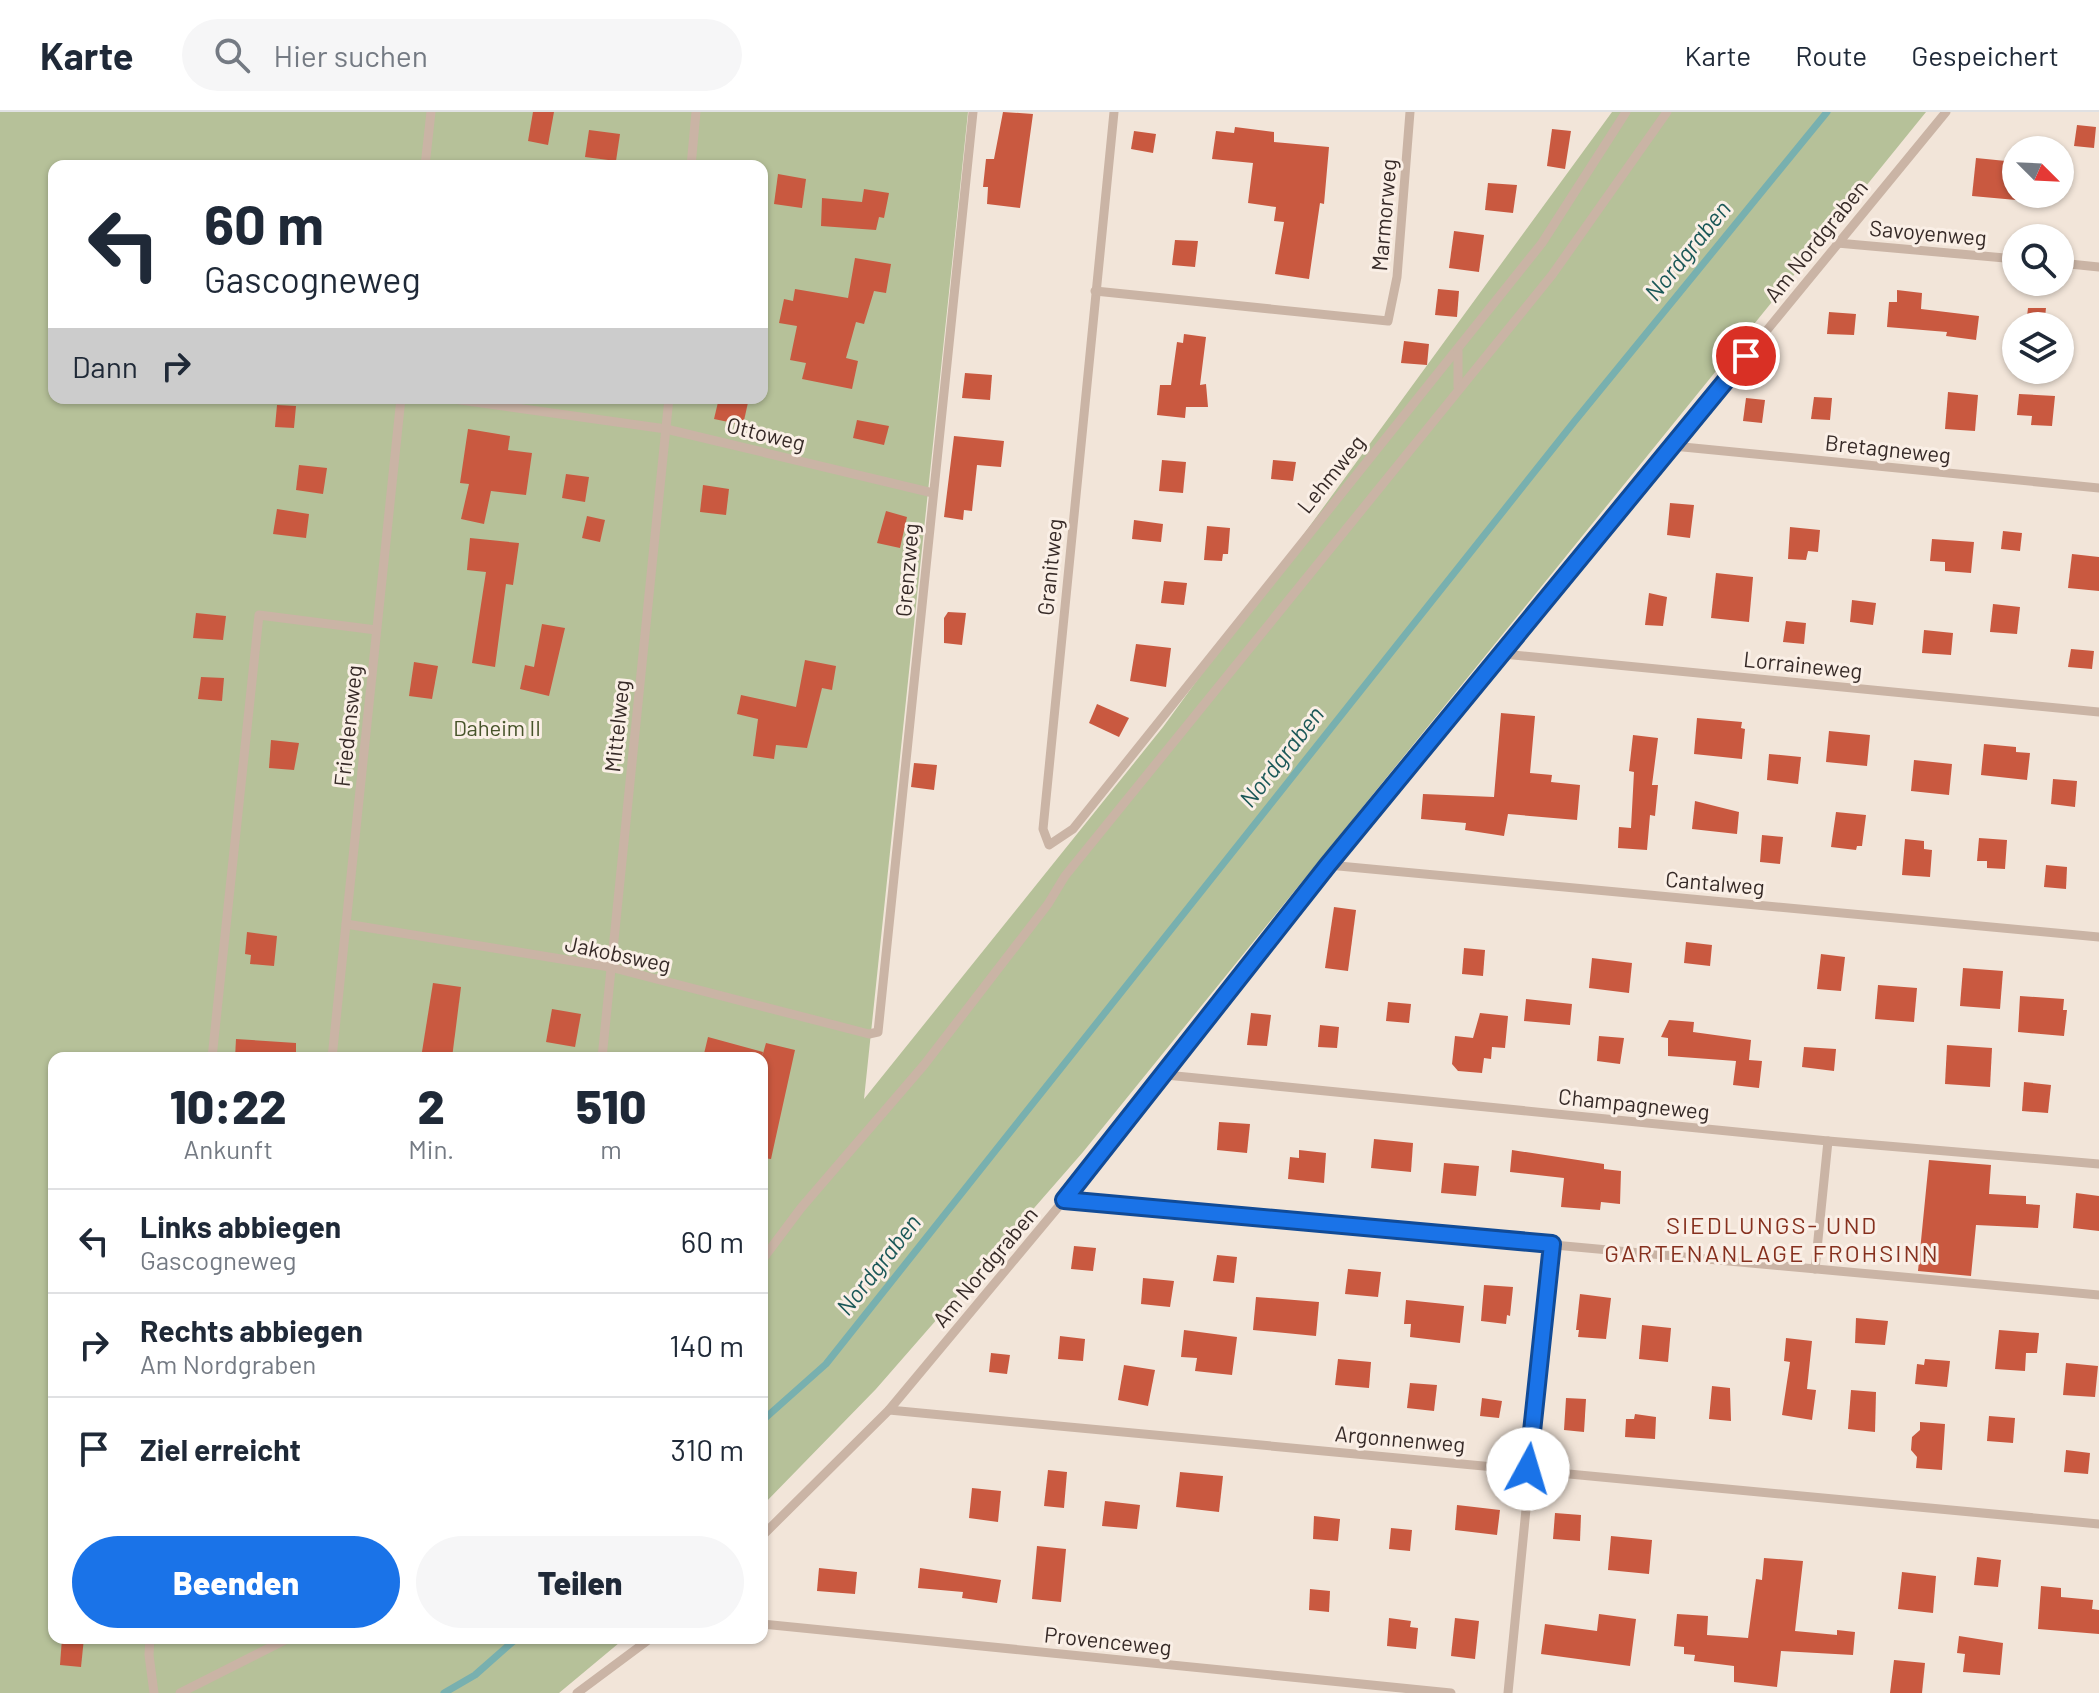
<!DOCTYPE html>
<html lang="de">
<style>
:root{--surface:#fff;--page:#f6f6f7;--text:#1f2937;--muted:#747a83;--line:#e0e1e3;--accent:#1a73e8}
body{margin:0;font-family:Barlow,sans-serif;background:var(--page);color:var(--text);height:100vh;display:flex;flex-direction:column;font-size:30px;white-space:nowrap}
*{box-sizing:border-box;margin:0}
p{font-size:26px;color:var(--muted)}
.icon{flex:none;width:44px;height:44px;fill:none;stroke:currentColor;stroke-width:2;stroke-linecap:round;stroke-linejoin:round}
.map{position:relative;flex:1;overflow:hidden}
.details{position:absolute;left:48px;top:940px;width:720px;height:592px;display:flex;flex-direction:column;background:var(--surface);border-radius:16px;box-shadow:0 2px 6px #0004}
.details>*{flex:none}
.banner{position:absolute;left:48px;top:48px;width:720px;height:244px;border-radius:16px;box-shadow:0 2px 6px #0004;background:#fff;color:var(--text);overflow:hidden}
.needle{width:52px;rotate:114deg}
.controls{position:absolute;left:2002px;top:24px;display:grid;gap:16px}
.controls a{display:grid;place-items:center;width:72px;height:72px;border-radius:50%;background:var(--surface);box-shadow:0 2px 6px #0004;font-size:40px}
.pin{position:absolute;display:grid;place-items:center;width:68px;height:68px;color:#fff;margin:-34px;border:4px solid #fff;border-radius:50%;box-shadow:0 2px 8px #0007}
.me{position:absolute;width:88px;margin:-44px;rotate:6deg;stroke-linejoin:round;filter:drop-shadow(0 0 6px #0008)}
.turn{display:flex;align-items:center;gap:28px;height:168px;padding:0 24px;font-size:36px}
.turn .icon{width:104px;height:104px;stroke-width:2.5}
.turn b{display:block;font-size:56px;line-height:68px}
.then{display:flex;align-items:center;height:76px;padding:0 24px;background:#0003;gap:16px;font-size:30px}
.eta{display:flex;justify-content:space-evenly;align-items:center;height:136px;text-align:center}
.eta b{font-size:48px;font-weight:800;line-height:56px}
.primary-button{display:flex;gap:16px;margin-top:auto;padding:16px 24px}
.primary-button a{flex:1;height:92px;border-radius:48px;background:var(--accent);color:#fff;font-size:32px;font-weight:800;line-height:92px;text-align:center}
.primary-button a+a{background:var(--page);color:var(--text)}
ul{padding:0;list-style:none}
li{display:flex;align-items:center;gap:24px;height:104px;padding:0 24px;border-top:2px solid var(--line)}
li div{flex:1}
li b{display:block;font-size:30px}
li em{font-style:normal}
header{display:flex;align-items:center;gap:48px;box-sizing:border-box;height:112px;padding:0 40px;background:var(--surface);border-bottom:2px solid var(--line)}
header strong{font-size:38px}
nav{display:flex;gap:44px;margin-inline-start:auto;font-size:28px}
.search{width:560px;height:72px;background:var(--page);display:flex;align-items:center;gap:20px;box-sizing:border-box;padding:0 28px;border-radius:44px;color:var(--muted);font-size:30px}
.map>svg:first-child{display:block}
.green{fill:#b6c199;fill-rule:evenodd}
.lines{fill:none;stroke-linecap:round;stroke-linejoin:round}
.stream{stroke:#78b0af;stroke-width:7}
.building{fill:#c95940}
.lane{stroke:#cab4a5;stroke-width:9}
.route-casing{stroke:#114b97;stroke-width:20}
.route{stroke:#1a73e8;stroke-width:14}
.labels{text-anchor:middle;stroke-width:6;stroke-linejoin:round;paint-order:stroke}
.street-label{font-size:22px;fill:#362a27;stroke:#faefe6}
.park-label{font-size:22px;fill:#47542a;stroke:#faefe6}
.water-label{font-size:24px;font-style:italic;fill:#1b5858;stroke:#faefe6}
.neighbourhood-label{font-size:24px;letter-spacing:2px;fill:#86301e;stroke:#faefe6}
</style>
<header>
<strong>Karte</strong>
<div class="search"><svg class="icon" aria-label="search" viewBox="0 0 24 24"><circle cx="10" cy="10" r="6"/><path d="M15 15l6 6"/></svg>Hier suchen</div>
<nav><a>Karte</a><a>Route</a><a>Gespeichert</a></nav>
</header>
<div class="map">
<svg width="2099" height="1581" viewBox="0 0 2099 1581">
<rect width="100%" height="100%" fill="#f2e5d9"/>
<path class="green" d="M0,0H968L864,987L1163,615L1612,0H1926L1083,1040L876,1277L762,1394V946H54V1526H625L559,1581H0ZM54,54H762V286H54Z"/>
<g class="lines">
<g class="stream">
<polyline points="762,1309 826,1252 1574,310 1827,0"/>
<polyline points="444,1581 475,1563 517,1526"/>
</g>
</g>
<g class="building">
<polygon points="533,0 554,0 548,33 528,29"/>
<polygon points="1003,0 1033,2 1020,96 987,92 988,75 983,75 986,47 994,47"/>
<polygon points="2077,13 2096,15 2094,36 2074,34"/>
<polygon points="1235,15 1274,20 1274,30 1329,35 1324,92 1320,91 1309,167 1275,162 1284,110 1274,109 1276,95 1248,91 1253,51 1212,47 1216,19 1234,21"/>
<polygon points="1552,17 1571,19 1565,57 1547,54"/>
<polygon points="589,18 620,22 616,49 585,45"/>
<polygon points="1134,19 1156,22 1153,41 1131,37"/>
<polygon points="1976,46 2016,50 2016,88 1972,84"/>
<polygon points="778,62 806,67 802,96 774,92"/>
<polygon points="1488,71 1517,73 1513,101 1485,98"/>
<polygon points="864,77 889,81 884,106 879,105 876,118 821,114 822,86 862,90"/>
<polygon points="1454,119 1484,123 1479,160 1449,156"/>
<polygon points="1175,128 1198,129 1195,155 1172,153"/>
<polygon points="855,146 891,152 886,181 874,179 864,212 856,210 846,246 858,249 852,277 802,267 806,251 790,248 797,214 779,211 784,187 793,189 795,177 848,186"/>
<polygon points="1438,177 1459,179 1457,205 1435,203"/>
<polygon points="1897,178 1922,181 1921,197 1979,204 1976,228 1946,224 1947,220 1887,215 1889,190 1897,190"/>
<polygon points="2028,196 2046,196 2044,214 2026,213"/>
<polygon points="1829,200 1856,202 1854,223 1827,222"/>
<polygon points="1184,222 1206,225 1200,273 1206,272 1208,295 1186,295 1185,306 1157,303 1160,273 1171,273 1177,230 1183,231"/>
<polygon points="1404,229 1429,232 1427,253 1401,251"/>
<polygon points="965,261 992,263 990,288 962,286"/>
<polygon points="1948,280 1978,283 1975,319 1945,317"/>
<polygon points="2019,282 2055,284 2052,314 2031,313 2032,304 2017,303"/>
<polygon points="1814,285 1832,286 1830,308 1811,307"/>
<polygon points="719,286 749,286 743,313 714,307"/>
<polygon points="1746,286 1765,288 1762,311 1743,309"/>
<polygon points="277,293 296,294 294,316 275,315"/>
<polygon points="857,308 889,314 884,333 853,326"/>
<polygon points="468,317 510,324 508,338 532,341 526,383 491,379 484,412 461,407 469,372 460,371"/>
<polygon points="954,324 1004,329 1001,355 977,353 972,399 964,398 963,408 944,405"/>
<polygon points="1162,348 1186,350 1183,381 1159,379"/>
<polygon points="1273,348 1296,350 1293,369 1271,367"/>
<polygon points="299,353 327,356 323,382 296,378"/>
<polygon points="566,362 589,365 585,390 562,386"/>
<polygon points="703,373 729,377 726,403 700,400"/>
<polygon points="1670,391 1694,393 1690,426 1667,423"/>
<polygon points="277,397 309,402 306,426 273,422"/>
<polygon points="886,399 907,405 900,436 877,431"/>
<polygon points="587,404 605,408 600,430 582,426"/>
<polygon points="1134,408 1163,412 1161,430 1132,427"/>
<polygon points="1207,414 1230,416 1228,442 1223,442 1222,449 1204,448"/>
<polygon points="1790,415 1820,418 1818,440 1808,439 1806,448 1788,447"/>
<polygon points="2003,419 2022,421 2020,439 2001,437"/>
<polygon points="470,426 519,431 513,473 506,472 495,555 472,551 486,460 467,458"/>
<polygon points="1932,427 1974,430 1971,461 1945,459 1945,450 1930,449"/>
<polygon points="2072,442 2099,445 2099,479 2068,476"/>
<polygon points="1716,461 1753,465 1749,510 1711,506"/>
<polygon points="1164,469 1187,471 1184,493 1161,491"/>
<polygon points="1649,481 1667,485 1663,514 1645,513"/>
<polygon points="1852,488 1876,491 1873,513 1850,510"/>
<polygon points="1993,492 2020,495 2017,522 1990,520"/>
<polygon points="948,500 966,501 962,533 944,531 944,506"/>
<polygon points="196,501 226,504 223,528 193,526"/>
<polygon points="1786,509 1806,511 1804,532 1783,530"/>
<polygon points="542,512 565,516 549,584 520,577 525,553 534,555"/>
<polygon points="1924,518 1953,521 1951,543 1922,541"/>
<polygon points="1136,532 1171,536 1166,575 1130,569"/>
<polygon points="2071,537 2094,539 2092,557 2068,555"/>
<polygon points="805,548 836,554 832,578 822,576 807,636 776,633 774,647 753,644 758,607 737,602 741,583 796,595"/>
<polygon points="414,550 438,554 432,587 409,584"/>
<polygon points="201,565 224,566 222,589 198,587"/>
<polygon points="1097,592 1129,606 1119,625 1089,611"/>
<polygon points="1501,601 1535,604 1530,661 1552,663 1551,670 1580,673 1577,708 1508,702 1504,724 1465,718 1466,711 1421,707 1423,682 1494,685"/>
<polygon points="1697,606 1742,610 1741,616 1745,617 1742,647 1694,642"/>
<polygon points="1829,619 1870,623 1867,654 1826,650"/>
<polygon points="1633,623 1658,626 1652,673 1658,673 1655,704 1650,703 1647,738 1618,736 1619,715 1631,716 1634,660 1629,659"/>
<polygon points="271,628 299,631 294,658 269,656"/>
<polygon points="1984,632 2016,635 2016,640 2030,641 2027,668 1981,663"/>
<polygon points="1769,642 1801,645 1798,672 1767,668"/>
<polygon points="1914,648 1952,652 1949,683 1911,679"/>
<polygon points="914,651 937,653 934,678 911,675"/>
<polygon points="2053,667 2077,669 2075,695 2051,692"/>
<polygon points="1695,689 1739,700 1737,722 1692,717"/>
<polygon points="1836,700 1866,703 1862,734 1857,734 1856,738 1831,735"/>
<polygon points="1762,723 1783,725 1780,752 1760,750"/>
<polygon points="1979,726 2007,728 2005,757 1987,756 1987,749 1977,749"/>
<polygon points="1905,727 1924,729 1924,737 1932,738 1930,765 1902,763"/>
<polygon points="2046,753 2067,755 2066,777 2044,775"/>
<polygon points="1334,795 1356,798 1348,859 1325,856"/>
<polygon points="247,820 277,824 274,854 250,852 251,843 245,842"/>
<polygon points="1686,830 1712,833 1710,854 1684,851"/>
<polygon points="1464,836 1485,838 1483,864 1462,862"/>
<polygon points="1821,842 1845,845 1841,879 1817,877"/>
<polygon points="1592,846 1632,851 1629,881 1589,876"/>
<polygon points="1963,856 2003,859 2000,897 1960,894"/>
<polygon points="433,871 461,875 452,946 421,946"/>
<polygon points="1878,873 1917,876 1914,910 1875,907"/>
<polygon points="2020,884 2064,887 2063,898 2067,898 2064,924 2018,920"/>
<polygon points="1526,887 1572,892 1570,913 1524,909"/>
<polygon points="1388,890 1411,892 1409,911 1386,909"/>
<polygon points="552,897 581,902 575,935 546,930"/>
<polygon points="1251,901 1271,903 1267,934 1247,933"/>
<polygon points="1480,901 1508,904 1505,936 1492,935 1491,947 1484,946 1482,961 1458,959 1452,952 1455,924 1473,926"/>
<polygon points="1669,908 1694,910 1693,920 1751,928 1749,948 1762,949 1759,976 1733,973 1736,949 1668,944 1668,926 1661,925"/>
<polygon points="1320,913 1339,915 1337,936 1318,935"/>
<polygon points="1599,924 1624,926 1620,952 1597,949"/>
<polygon points="708,925 763,940 762,945 766,931 795,938 771,1047 762,1046 762,946 703,946"/>
<polygon points="236,927 296,931 296,946 235,946"/>
<polygon points="1947,933 1992,936 1990,975 1945,972"/>
<polygon points="1804,935 1836,937 1834,959 1802,955"/>
<polygon points="2024,970 2051,973 2048,1001 2022,999"/>
<polygon points="1219,1010 1250,1012 1247,1041 1217,1038"/>
<polygon points="1374,1027 1413,1031 1411,1060 1371,1056"/>
<polygon points="1299,1038 1326,1041 1324,1071 1288,1067 1290,1045 1299,1046"/>
<polygon points="1512,1038 1604,1052 1604,1057 1621,1059 1620,1092 1601,1090 1600,1098 1561,1095 1564,1066 1510,1060"/>
<polygon points="1929,1048 1991,1053 1989,1082 2026,1084 2026,1092 2040,1093 2038,1116 1976,1113 1971,1164 1918,1159"/>
<polygon points="1444,1051 1479,1054 1476,1084 1441,1081"/>
<polygon points="2076,1081 2099,1084 2099,1119 2073,1116"/>
<polygon points="1074,1134 1096,1136 1093,1159 1071,1157"/>
<polygon points="1217,1143 1237,1145 1234,1171 1213,1169"/>
<polygon points="1348,1157 1381,1160 1378,1185 1345,1182"/>
<polygon points="1143,1166 1174,1169 1170,1195 1141,1192"/>
<polygon points="1484,1173 1513,1175 1510,1204 1507,1203 1506,1212 1481,1209"/>
<polygon points="1580,1182 1611,1186 1606,1227 1578,1225 1579,1218 1576,1218"/>
<polygon points="1256,1185 1319,1190 1316,1224 1253,1218"/>
<polygon points="1406,1188 1464,1194 1460,1231 1410,1225 1411,1212 1404,1212"/>
<polygon points="1856,1206 1888,1209 1885,1233 1855,1231"/>
<polygon points="1642,1213 1671,1216 1668,1250 1639,1247"/>
<polygon points="1184,1218 1237,1225 1232,1263 1195,1259 1197,1246 1181,1245"/>
<polygon points="1999,1218 2039,1221 2037,1241 2026,1241 2025,1259 1995,1257"/>
<polygon points="1060,1224 1085,1227 1083,1249 1058,1247"/>
<polygon points="1786,1226 1812,1229 1807,1277 1816,1278 1812,1308 1782,1303 1790,1250 1784,1249"/>
<polygon points="991,1241 1010,1243 1007,1262 989,1260"/>
<polygon points="1338,1247 1371,1250 1369,1276 1335,1273"/>
<polygon points="1925,1247 1950,1249 1947,1275 1915,1272 1917,1252 1924,1253"/>
<polygon points="2066,1251 2098,1254 2095,1285 2063,1283"/>
<polygon points="1124,1253 1155,1258 1148,1294 1118,1288"/>
<polygon points="1410,1271 1437,1273 1434,1299 1407,1296"/>
<polygon points="1712,1274 1730,1276 1731,1309 1709,1307"/>
<polygon points="1851,1278 1876,1280 1875,1320 1848,1317"/>
<polygon points="1482,1286 1502,1289 1499,1306 1480,1304"/>
<polygon points="1566,1286 1586,1287 1584,1320 1564,1318"/>
<polygon points="1635,1302 1656,1305 1655,1327 1625,1325 1626,1307 1634,1307"/>
<polygon points="1989,1304 2015,1306 2013,1331 1987,1329"/>
<polygon points="1920,1310 1945,1312 1942,1358 1916,1356 1917,1345 1911,1338 1912,1325 1920,1318"/>
<polygon points="2066,1338 2090,1341 2088,1362 2064,1360"/>
<polygon points="1048,1358 1067,1360 1064,1396 1044,1394"/>
<polygon points="1180,1360 1223,1364 1219,1400 1176,1395"/>
<polygon points="972,1376 1001,1379 998,1410 969,1406"/>
<polygon points="1105,1389 1140,1393 1137,1417 1102,1414"/>
<polygon points="1457,1393 1500,1398 1497,1423 1455,1418"/>
<polygon points="1555,1401 1581,1403 1580,1429 1553,1427"/>
<polygon points="1314,1404 1340,1407 1338,1429 1313,1427"/>
<polygon points="1391,1416 1412,1418 1410,1439 1389,1437"/>
<polygon points="1611,1424 1652,1428 1649,1462 1608,1458"/>
<polygon points="1037,1434 1066,1437 1061,1490 1032,1487"/>
<polygon points="1977,1445 2001,1448 1998,1475 1974,1473"/>
<polygon points="1764,1446 1803,1449 1795,1519 1837,1523 1837,1518 1855,1520 1853,1543 1781,1539 1777,1575 1734,1570 1734,1554 1694,1549 1695,1543 1684,1542 1684,1535 1674,1534 1677,1502 1708,1504 1707,1523 1748,1526 1756,1467 1762,1468"/>
<polygon points="819,1456 857,1460 855,1482 817,1479"/>
<polygon points="920,1456 1001,1468 997,1491 962,1486 963,1480 918,1476"/>
<polygon points="1902,1460 1936,1464 1933,1501 1898,1497"/>
<polygon points="2041,1474 2061,1476 2061,1485 2093,1488 2092,1497 2099,1498 2099,1522 2038,1517"/>
<polygon points="1310,1477 1330,1479 1329,1500 1309,1498"/>
<polygon points="1599,1502 1636,1507 1630,1554 1541,1542 1545,1512 1597,1519"/>
<polygon points="1389,1506 1411,1509 1410,1515 1418,1516 1416,1537 1387,1534"/>
<polygon points="1455,1506 1479,1509 1475,1547 1451,1544"/>
<polygon points="1959,1524 2003,1531 2000,1563 1963,1560 1965,1542 1957,1541"/>
<polygon points="62,1526 84,1526 81,1555 60,1553"/>
<polygon points="1894,1548 1925,1551 1922,1581 1890,1581"/>
</g>
<g class="lines">
<g class="lane">
<polyline points="1114,0 1043,717 1049,733 1073,717 1542,131 1626,0"/>
<polyline points="425,54 431,0"/>
<polyline points="691,54 696,0"/>
<polyline points="1837,131 2016,147"/>
<polyline points="2060,151 2099,155"/>
<polyline points="1095,179 1388,209 1397,165 1410,0"/>
<polyline points="1458,239 1458,275"/>
<polyline points="446,286 666,317 933,381"/>
<polyline points="1673,334 2099,376"/>
<polyline points="1503,542 2099,600"/>
<polyline points="1328,753 2099,825"/>
<polyline points="346,812 610,855 869,922 878,920 973,0"/>
<polyline points="212,946 259,503 376,518"/>
<polyline points="332,946 401,286"/>
<polyline points="602,946 669,286"/>
<polyline points="1166,963 1828,1029 2099,1052"/>
<polyline points="1064,1088 2099,1183"/>
<polyline points="762,1148 801,1096 924,953 1048,792 1065,764 1552,163 1667,0"/>
<polyline points="1815,1157 1828,1029"/>
<polyline points="889,1298 2099,1412"/>
<polyline points="762,1424 889,1298 1064,1088 1328,753 1946,0"/>
<polyline points="762,1512 1451,1581"/>
<polyline points="150,1526 149,1543 154,1581"/>
<polyline points="180,1581 289,1526"/>
<polyline points="577,1581 651,1526"/>
<polyline points="1508,1581 1552,1132"/>
</g>
</g>
<g class="lines">
<defs>
<polyline id="route" points="1528,1357 1552,1132 1064,1088 1328,753 1746,244"/>
</defs>
<use href="#route" class="route-casing"/>
<use href="#route" class="route"/>
</g>
<g class="labels">
<g class="street-label">
<text transform="translate(1384 103) rotate(-85)" y="8">Marmorweg</text>
<text transform="translate(1928 121) rotate(5)" y="8">Savoyenweg</text>
<text transform="translate(1816 129) rotate(-51)" y="8">Am Nordgraben</text>
<text transform="translate(766 322) rotate(14)" y="8">Ottoweg</text>
<text transform="translate(1888 337) rotate(6)" y="8">Bretagneweg</text>
<text transform="translate(1331 362) rotate(-51)" y="8">Lehmweg</text>
<text transform="translate(1050 455) rotate(-84)" y="8">Granitweg</text>
<text transform="translate(907 458) rotate(-85)" y="8">Grenzweg</text>
<text transform="translate(1803 553) rotate(6)" y="8">Lorraineweg</text>
<text transform="translate(348 614) rotate(-84)" y="8">Friedensweg</text>
<text transform="translate(617 614) rotate(-84)" y="8">Mittelweg</text>
<text transform="translate(1715 771) rotate(5)" y="8">Cantalweg</text>
<text transform="translate(618 842) rotate(12)" y="8">Jakobsweg</text>
<text transform="translate(1634 992) rotate(6)" y="8">Champagneweg</text>
<text transform="translate(985 1155) rotate(-50)" y="8">Am Nordgraben</text>
<text transform="translate(1400 1327) rotate(5)" y="8">Argonnenweg</text>
<text transform="translate(1108 1529) rotate(6)" y="8">Provenceweg</text>
</g>
<g class="park-label">
<text x="497" y="624">Daheim II</text>
</g>
<g class="water-label">
<text transform="translate(1688 139) rotate(-51)" y="8">Nordgraben</text>
<text transform="translate(1282 645) rotate(-52)" y="8">Nordgraben</text>
<text transform="translate(879 1153) rotate(-52)" y="8">Nordgraben</text>
</g>
<g class="neighbourhood-label">
<text x="1772" y="1122">SIEDLUNGS- UND<tspan x="1772" dy="28">GARTENANLAGE FROHSINN</tspan></text>
</g>
</g>
</svg>
<div class="controls">
<a><svg class="needle" viewBox="-14 -14 28 28"><path d="M0-13l5 13h-10z" fill="#e53935"/><path d="M0 13l5-13h-10z" fill="#747a83"/></svg></a>
<a><svg class="icon" aria-label="search" viewBox="0 0 24 24"><circle cx="10" cy="10" r="6"/><path d="M15 15l6 6"/></svg></a>
<a><svg class="icon" aria-label="layers" viewBox="0 0 24 24"><path d="M12 4l9 5-9 5-9-5zM3 14l9 5 9-5"/></svg></a>
</div>
<div class="pin" style="left:1746px;top:244px;background:#d93025"><svg class="icon" aria-label="arrive" viewBox="0 0 24 24"><path d="M6 21V4h12l-3 4 3 4H6"/></svg></div>
<svg class="me" style="left:1528px;top:1357px" viewBox="-20 -20 40 40"><circle r="19" fill="#fff"/><path d="M0-13L10 11 0 6-10 11z" fill="#1a73e8"/></svg>
<div class="banner">
<div class="turn"><svg class="icon" aria-label="left" viewBox="0 0 24 24"><path d="M17 20v-9H6M10 6l-5 5 5 5"/></svg><div><b>60 m</b>Gascogneweg</div></div>
<div class="then">Dann<svg class="icon" aria-label="right" viewBox="0 0 24 24"><path d="M7 20v-9h11M14 6l5 5-5 5"/></svg></div>
</div>
<section class="details">
<div class="eta">
<div><b>10:22</b><p>Ankunft</p></div>
<div><b>2</b><p>Min.</p></div>
<div><b>510</b><p>m</p></div>
</div>
<ul>
<li><svg class="icon" aria-label="left" viewBox="0 0 24 24"><path d="M17 20v-9H6M10 6l-5 5 5 5"/></svg><div><b>Links abbiegen</b><p>Gascogneweg</p></div><em>60 m</em></li>
<li><svg class="icon" aria-label="right" viewBox="0 0 24 24"><path d="M7 20v-9h11M14 6l5 5-5 5"/></svg><div><b>Rechts abbiegen</b><p>Am Nordgraben</p></div><em>140 m</em></li>
<li><svg class="icon" aria-label="arrive" viewBox="0 0 24 24"><path d="M6 21V4h12l-3 4 3 4H6"/></svg><div><b>Ziel erreicht</b></div><em>310 m</em></li>
</ul>
<div class="primary-button"><a>Beenden</a><a>Teilen</a></div>
</section>
</div>
